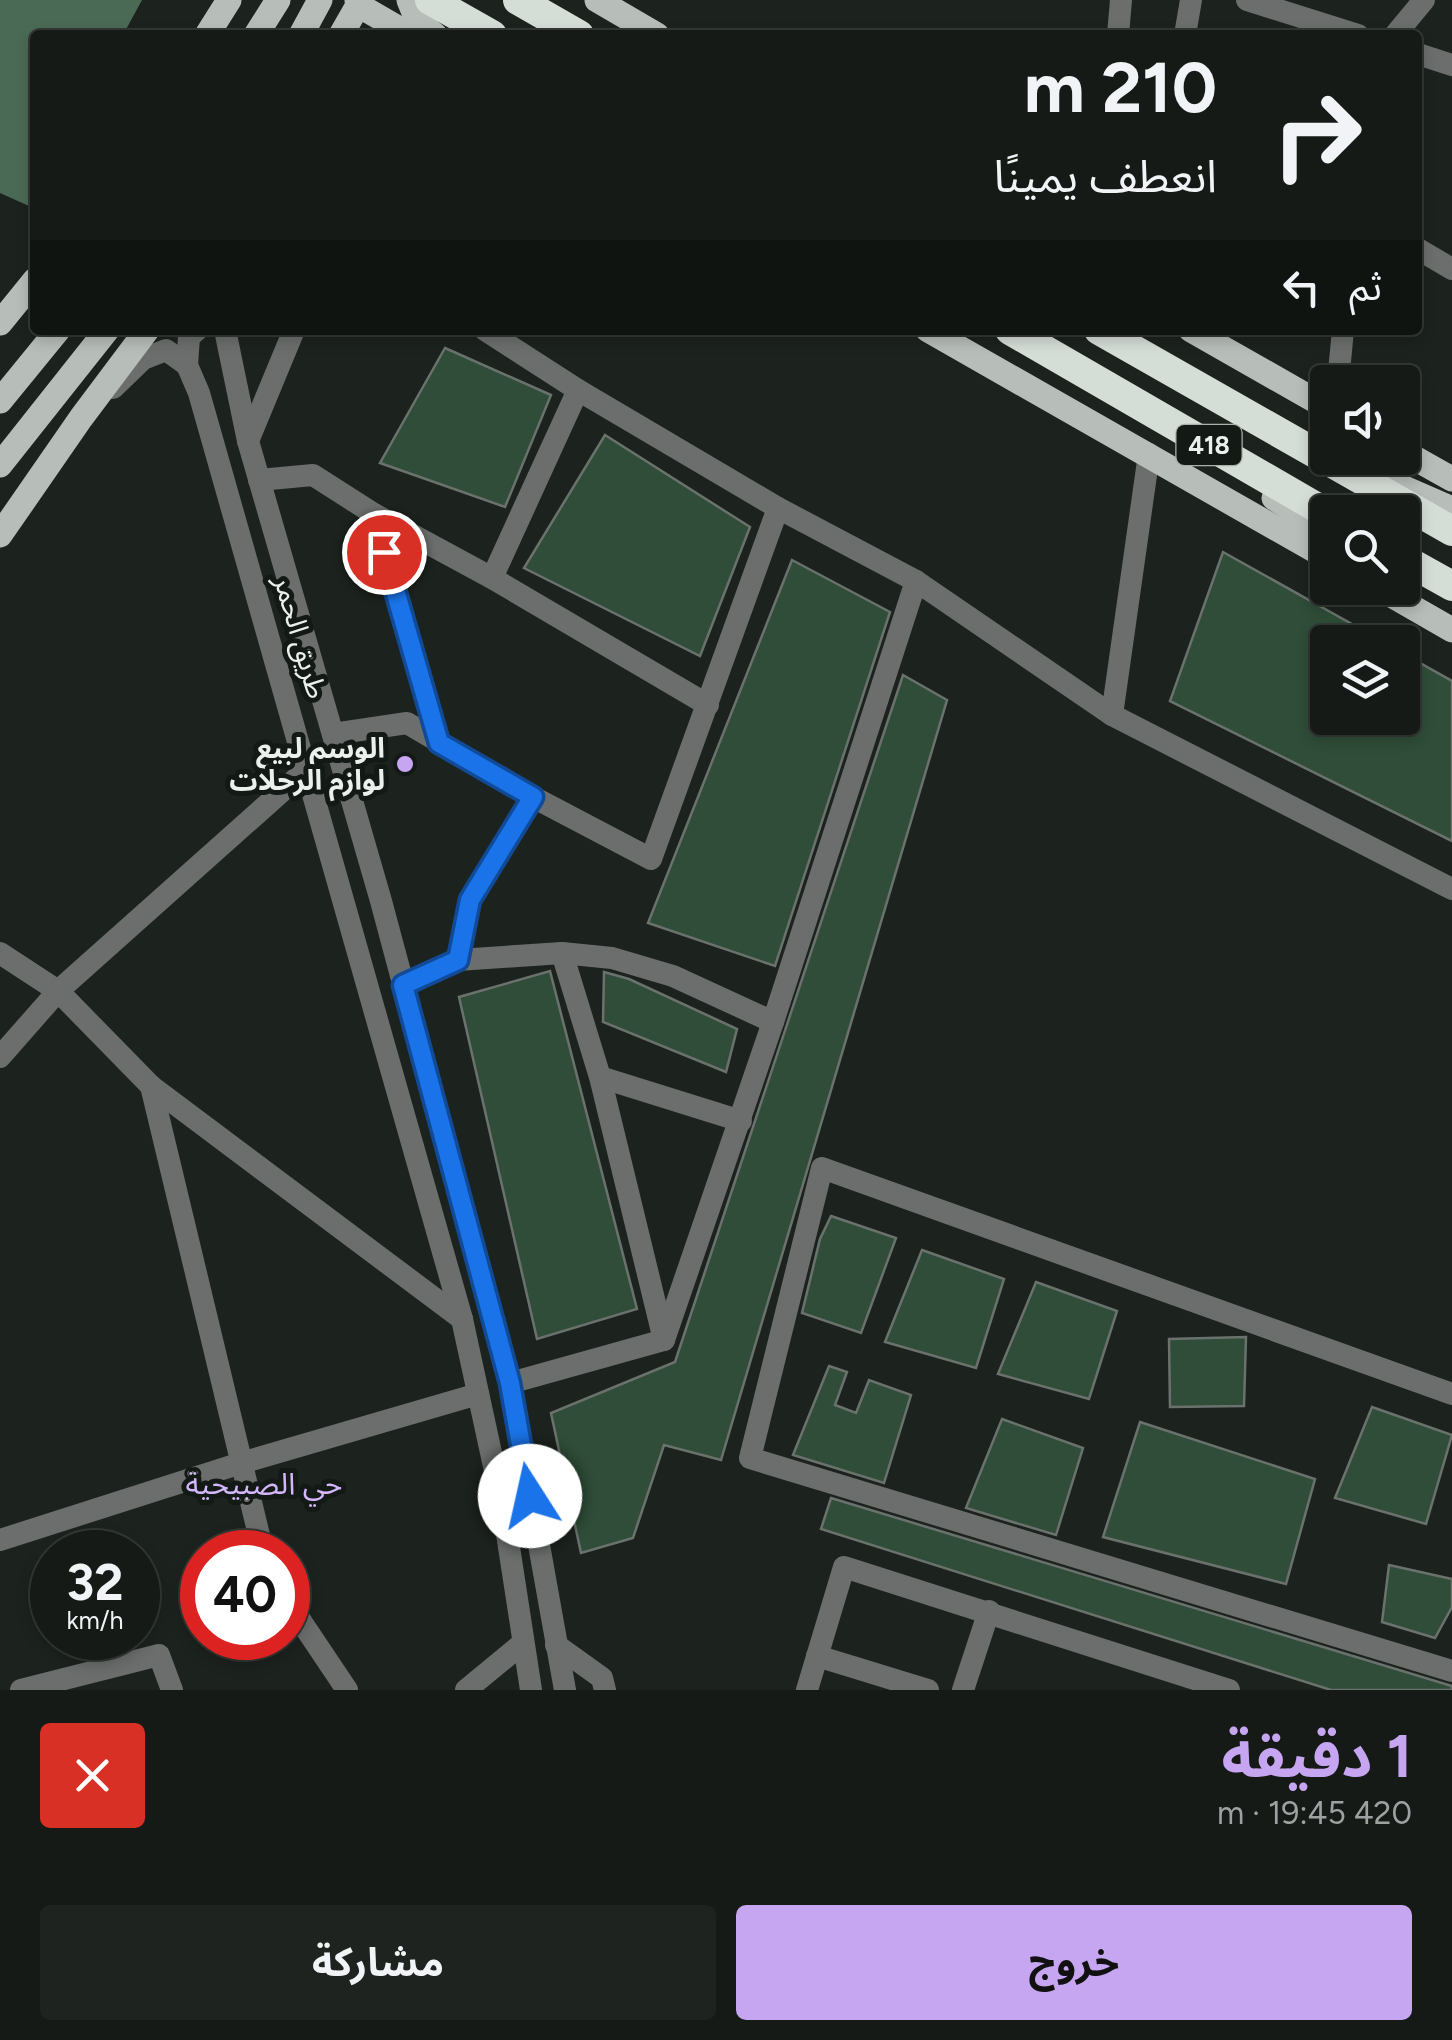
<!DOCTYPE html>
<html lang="ar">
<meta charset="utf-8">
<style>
:root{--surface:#151a16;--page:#1e231f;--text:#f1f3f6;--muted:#9da1a1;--line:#343835;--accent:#c6a6f0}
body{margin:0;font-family:Figtree,"Noto Sans Arabic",sans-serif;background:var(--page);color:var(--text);direction:rtl;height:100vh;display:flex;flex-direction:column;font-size:38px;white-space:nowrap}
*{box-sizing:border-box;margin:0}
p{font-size:32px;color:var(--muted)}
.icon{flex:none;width:55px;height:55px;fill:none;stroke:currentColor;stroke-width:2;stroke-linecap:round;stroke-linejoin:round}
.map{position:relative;height:1690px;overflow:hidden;direction:ltr}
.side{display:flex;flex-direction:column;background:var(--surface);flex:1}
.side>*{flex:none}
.guide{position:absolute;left:30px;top:30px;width:1392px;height:305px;border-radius:10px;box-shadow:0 5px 15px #0003,0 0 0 2px var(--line);direction:rtl;background:#151a16;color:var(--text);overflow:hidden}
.tools{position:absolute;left:1310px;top:365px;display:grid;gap:20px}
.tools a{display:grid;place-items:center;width:110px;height:110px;border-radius:10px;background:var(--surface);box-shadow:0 5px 15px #0003,0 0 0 2px var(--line);font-size:50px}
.speed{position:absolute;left:30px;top:1530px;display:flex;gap:20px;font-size:50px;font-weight:700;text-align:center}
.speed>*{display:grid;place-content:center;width:130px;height:130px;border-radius:50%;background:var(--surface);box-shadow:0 5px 15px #0003,0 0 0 2px var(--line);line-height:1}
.speed small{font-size:25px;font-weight:400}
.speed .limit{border:15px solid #d22;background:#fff;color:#111}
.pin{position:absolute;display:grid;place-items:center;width:85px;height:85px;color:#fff;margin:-42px;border:5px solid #fff;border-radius:50%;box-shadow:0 2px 10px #0007}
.me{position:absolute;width:110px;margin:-55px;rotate:350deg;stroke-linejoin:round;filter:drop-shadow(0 0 8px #0008)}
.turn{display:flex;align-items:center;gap:35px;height:210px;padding:0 40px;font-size:45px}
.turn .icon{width:130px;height:130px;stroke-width:2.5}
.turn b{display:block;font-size:70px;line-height:85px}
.then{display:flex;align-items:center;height:95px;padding:0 40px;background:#0003;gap:20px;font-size:38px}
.round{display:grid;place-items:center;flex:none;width:105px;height:105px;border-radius:10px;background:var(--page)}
.summary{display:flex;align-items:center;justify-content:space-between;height:170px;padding:0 40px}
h1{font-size:60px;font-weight:700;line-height:75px;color:var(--accent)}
.cta{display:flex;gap:20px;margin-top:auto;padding:20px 40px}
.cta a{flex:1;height:115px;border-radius:10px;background:var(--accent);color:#111;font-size:40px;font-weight:700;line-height:115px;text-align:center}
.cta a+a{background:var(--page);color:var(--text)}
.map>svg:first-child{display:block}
.water{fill:#4b6a55}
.building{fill:#2f4d38;stroke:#6b726d;stroke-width:2.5}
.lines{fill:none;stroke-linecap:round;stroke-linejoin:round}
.minor{stroke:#6b6e6c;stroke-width:22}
.major{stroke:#b7bdb8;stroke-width:25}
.highway{stroke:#d5ddd7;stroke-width:30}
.route-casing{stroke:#114b97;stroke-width:25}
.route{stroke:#1a73e8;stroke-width:18}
.poi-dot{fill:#c6a6f0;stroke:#131915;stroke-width:4}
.labels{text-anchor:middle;stroke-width:10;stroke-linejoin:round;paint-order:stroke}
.shield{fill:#131915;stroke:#abb0ac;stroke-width:2.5}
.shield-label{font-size:25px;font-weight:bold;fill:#ecf0ed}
.street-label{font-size:28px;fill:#ecf0ed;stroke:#131915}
.poi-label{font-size:28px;font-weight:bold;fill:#ecf0ed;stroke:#131915;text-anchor:end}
.neighbourhood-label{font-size:30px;fill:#d4b6fb;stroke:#131915}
</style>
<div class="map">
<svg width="1452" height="1690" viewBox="0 0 1452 1690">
<rect width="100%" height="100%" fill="#1c221e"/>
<polygon class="water" points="0,0 142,0 123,35 35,35 35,195 29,206 0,193"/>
<g class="building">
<polygon points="445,348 551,395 505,507 380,463"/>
<polygon points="605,435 750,527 700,656 524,568"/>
<polygon points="1223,552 1384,642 1328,642 1328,718 1402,718 1402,653 1452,681 1452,841 1170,701"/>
<polygon points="792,560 890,612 775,966 648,923"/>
<polygon points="903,675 947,700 721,1460 664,1445 633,1538 581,1553 551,1413 675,1362"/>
<polygon points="550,971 637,1309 537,1339 459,997"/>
<polygon points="604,972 629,979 737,1029 726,1072 603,1022"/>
<polygon points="831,1216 896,1238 861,1333 802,1313 820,1239"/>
<polygon points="922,1250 1004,1279 976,1368 885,1342"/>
<polygon points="1036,1282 1117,1311 1089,1399 998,1374"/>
<polygon points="1246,1337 1244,1406 1170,1407 1169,1339"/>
<polygon points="829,1366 847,1372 835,1405 856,1413 869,1380 911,1395 884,1483 793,1455"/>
<polygon points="1372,1407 1452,1435 1426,1524 1335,1498"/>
<polygon points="1002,1419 1083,1448 1056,1535 966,1508"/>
<polygon points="1140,1422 1315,1479 1286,1584 1103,1537"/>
<polygon points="831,1498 1452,1686 1452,1690 1331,1690 821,1529"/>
<polygon points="1389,1565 1452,1579 1452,1607 1435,1638 1382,1622"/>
</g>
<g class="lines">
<g class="minor">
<polyline points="1247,0 1358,35"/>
<polyline points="1118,35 1121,0"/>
<polyline points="1185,35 1191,0"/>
<polyline points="1395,35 1424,0"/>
<polyline points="1418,54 1452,65"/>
<polyline points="1418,249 1452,269"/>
<polyline points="225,330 248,441 381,901 510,1383 565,1690"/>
<polyline points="485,330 578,390 778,508 916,581 1112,715"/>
<polyline points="187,365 189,337 197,330"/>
<polyline points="1338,382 1343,330"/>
<polyline points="113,388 143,359 166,350 187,365 199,393 462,1319 503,1508 531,1690"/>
<polyline points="248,441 294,330"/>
<polyline points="1149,454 1112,715 1452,889"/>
<polyline points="259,480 313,475 374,514 492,578 708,705"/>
<polyline points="374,514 439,743"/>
<polyline points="492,578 578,390"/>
<polyline points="333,734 407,723 533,797 651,859 778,508"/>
<polyline points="0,953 58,991 151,1086 462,1319"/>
<polyline points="458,960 470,900 533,797"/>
<polyline points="403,985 458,960 562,953 612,958 673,976 773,1022 916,581"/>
<polyline points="0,1057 58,991 308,768"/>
<polyline points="600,1077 741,1121"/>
<polyline points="151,1086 263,1552"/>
<polyline points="664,1340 773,1022"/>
<polyline points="510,1383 664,1340 600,1077 562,953"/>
<polyline points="1452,1394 822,1168 750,1458 1452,1671"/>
<polyline points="0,1540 241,1463 478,1394"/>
<polyline points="288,1602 347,1690"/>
<polyline points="556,1645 602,1678 605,1690"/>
<polyline points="817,1656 928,1690"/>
<polyline points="21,1690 159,1655 172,1690"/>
<polyline points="466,1690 523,1643"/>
<polyline points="807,1690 844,1567 1229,1690"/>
<polyline points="963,1690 989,1611"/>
</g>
<g class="major">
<polyline points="357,0 358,5 410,35"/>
<polyline points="409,0 417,20 435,35"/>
<polyline points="597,0 657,35"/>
<polyline points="207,35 229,0"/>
<polyline points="256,35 278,0"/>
<polyline points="301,35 320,0"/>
<polyline points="341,35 361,0"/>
<polyline points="0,323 35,280"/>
<polyline points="928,330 1328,558"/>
<polyline points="1191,330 1328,408"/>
<polyline points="0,401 58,330"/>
<polyline points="1402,451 1452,479"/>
<polyline points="0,465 107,330"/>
<polyline points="1388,481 1452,509"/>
<polyline points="1274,498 1328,533"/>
<polyline points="0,535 81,418 147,330"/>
<polyline points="1379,588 1452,630"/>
</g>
<g class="highway">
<polyline points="430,0 492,35"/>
<polyline points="518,0 579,35"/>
<polyline points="1010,330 1328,514"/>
<polyline points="1099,330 1452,531"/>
<polyline points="1402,558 1452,586"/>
</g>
</g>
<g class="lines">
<defs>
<polyline id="route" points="384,552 439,743 533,797 470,900 458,960 403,985 510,1383 530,1496"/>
</defs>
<use href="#route" class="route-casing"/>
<use href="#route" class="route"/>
</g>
<circle class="poi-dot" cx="405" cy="764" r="10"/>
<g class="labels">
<rect class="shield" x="1176.5" y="425" width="65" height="40" rx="8"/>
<g class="shield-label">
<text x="1209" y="454">418</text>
</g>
<g class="street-label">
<text transform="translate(301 637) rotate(74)" y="10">طريق الحمر</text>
</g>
<g class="poi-label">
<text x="385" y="758">الوسم لبيع<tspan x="385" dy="32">لوازم الرحلات</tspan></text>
</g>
<g class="neighbourhood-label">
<text x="264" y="1494">حي الصبيحية</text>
</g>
</g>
</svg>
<div class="tools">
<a><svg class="icon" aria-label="sound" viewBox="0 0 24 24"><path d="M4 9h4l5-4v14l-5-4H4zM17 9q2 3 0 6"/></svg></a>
<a><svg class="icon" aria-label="search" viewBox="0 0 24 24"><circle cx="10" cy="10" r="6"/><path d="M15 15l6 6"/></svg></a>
<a><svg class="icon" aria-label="layers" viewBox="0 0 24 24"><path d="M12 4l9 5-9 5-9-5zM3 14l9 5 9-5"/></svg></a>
</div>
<div class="speed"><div>32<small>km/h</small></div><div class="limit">40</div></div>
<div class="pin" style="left:384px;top:552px;background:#d93025"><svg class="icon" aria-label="arrive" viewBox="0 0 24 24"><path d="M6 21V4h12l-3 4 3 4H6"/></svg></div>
<svg class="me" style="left:530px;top:1496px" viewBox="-20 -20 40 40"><circle r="19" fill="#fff"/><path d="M0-13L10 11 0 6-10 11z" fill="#1a73e8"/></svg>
<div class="guide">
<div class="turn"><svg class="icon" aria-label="right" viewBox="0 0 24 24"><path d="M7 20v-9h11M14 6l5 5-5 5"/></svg><div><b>210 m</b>انعطف يمينًا</div></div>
<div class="then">ثم<svg class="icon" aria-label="left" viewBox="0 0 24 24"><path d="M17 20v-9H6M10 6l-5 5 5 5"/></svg></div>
</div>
</div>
<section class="side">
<div class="summary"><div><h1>1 دقيقة</h1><p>420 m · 19:45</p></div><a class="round" style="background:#d93025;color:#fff"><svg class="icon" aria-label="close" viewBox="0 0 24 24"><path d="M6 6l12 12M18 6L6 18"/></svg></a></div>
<div class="cta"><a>خروج</a><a>مشاركة</a></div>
</section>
